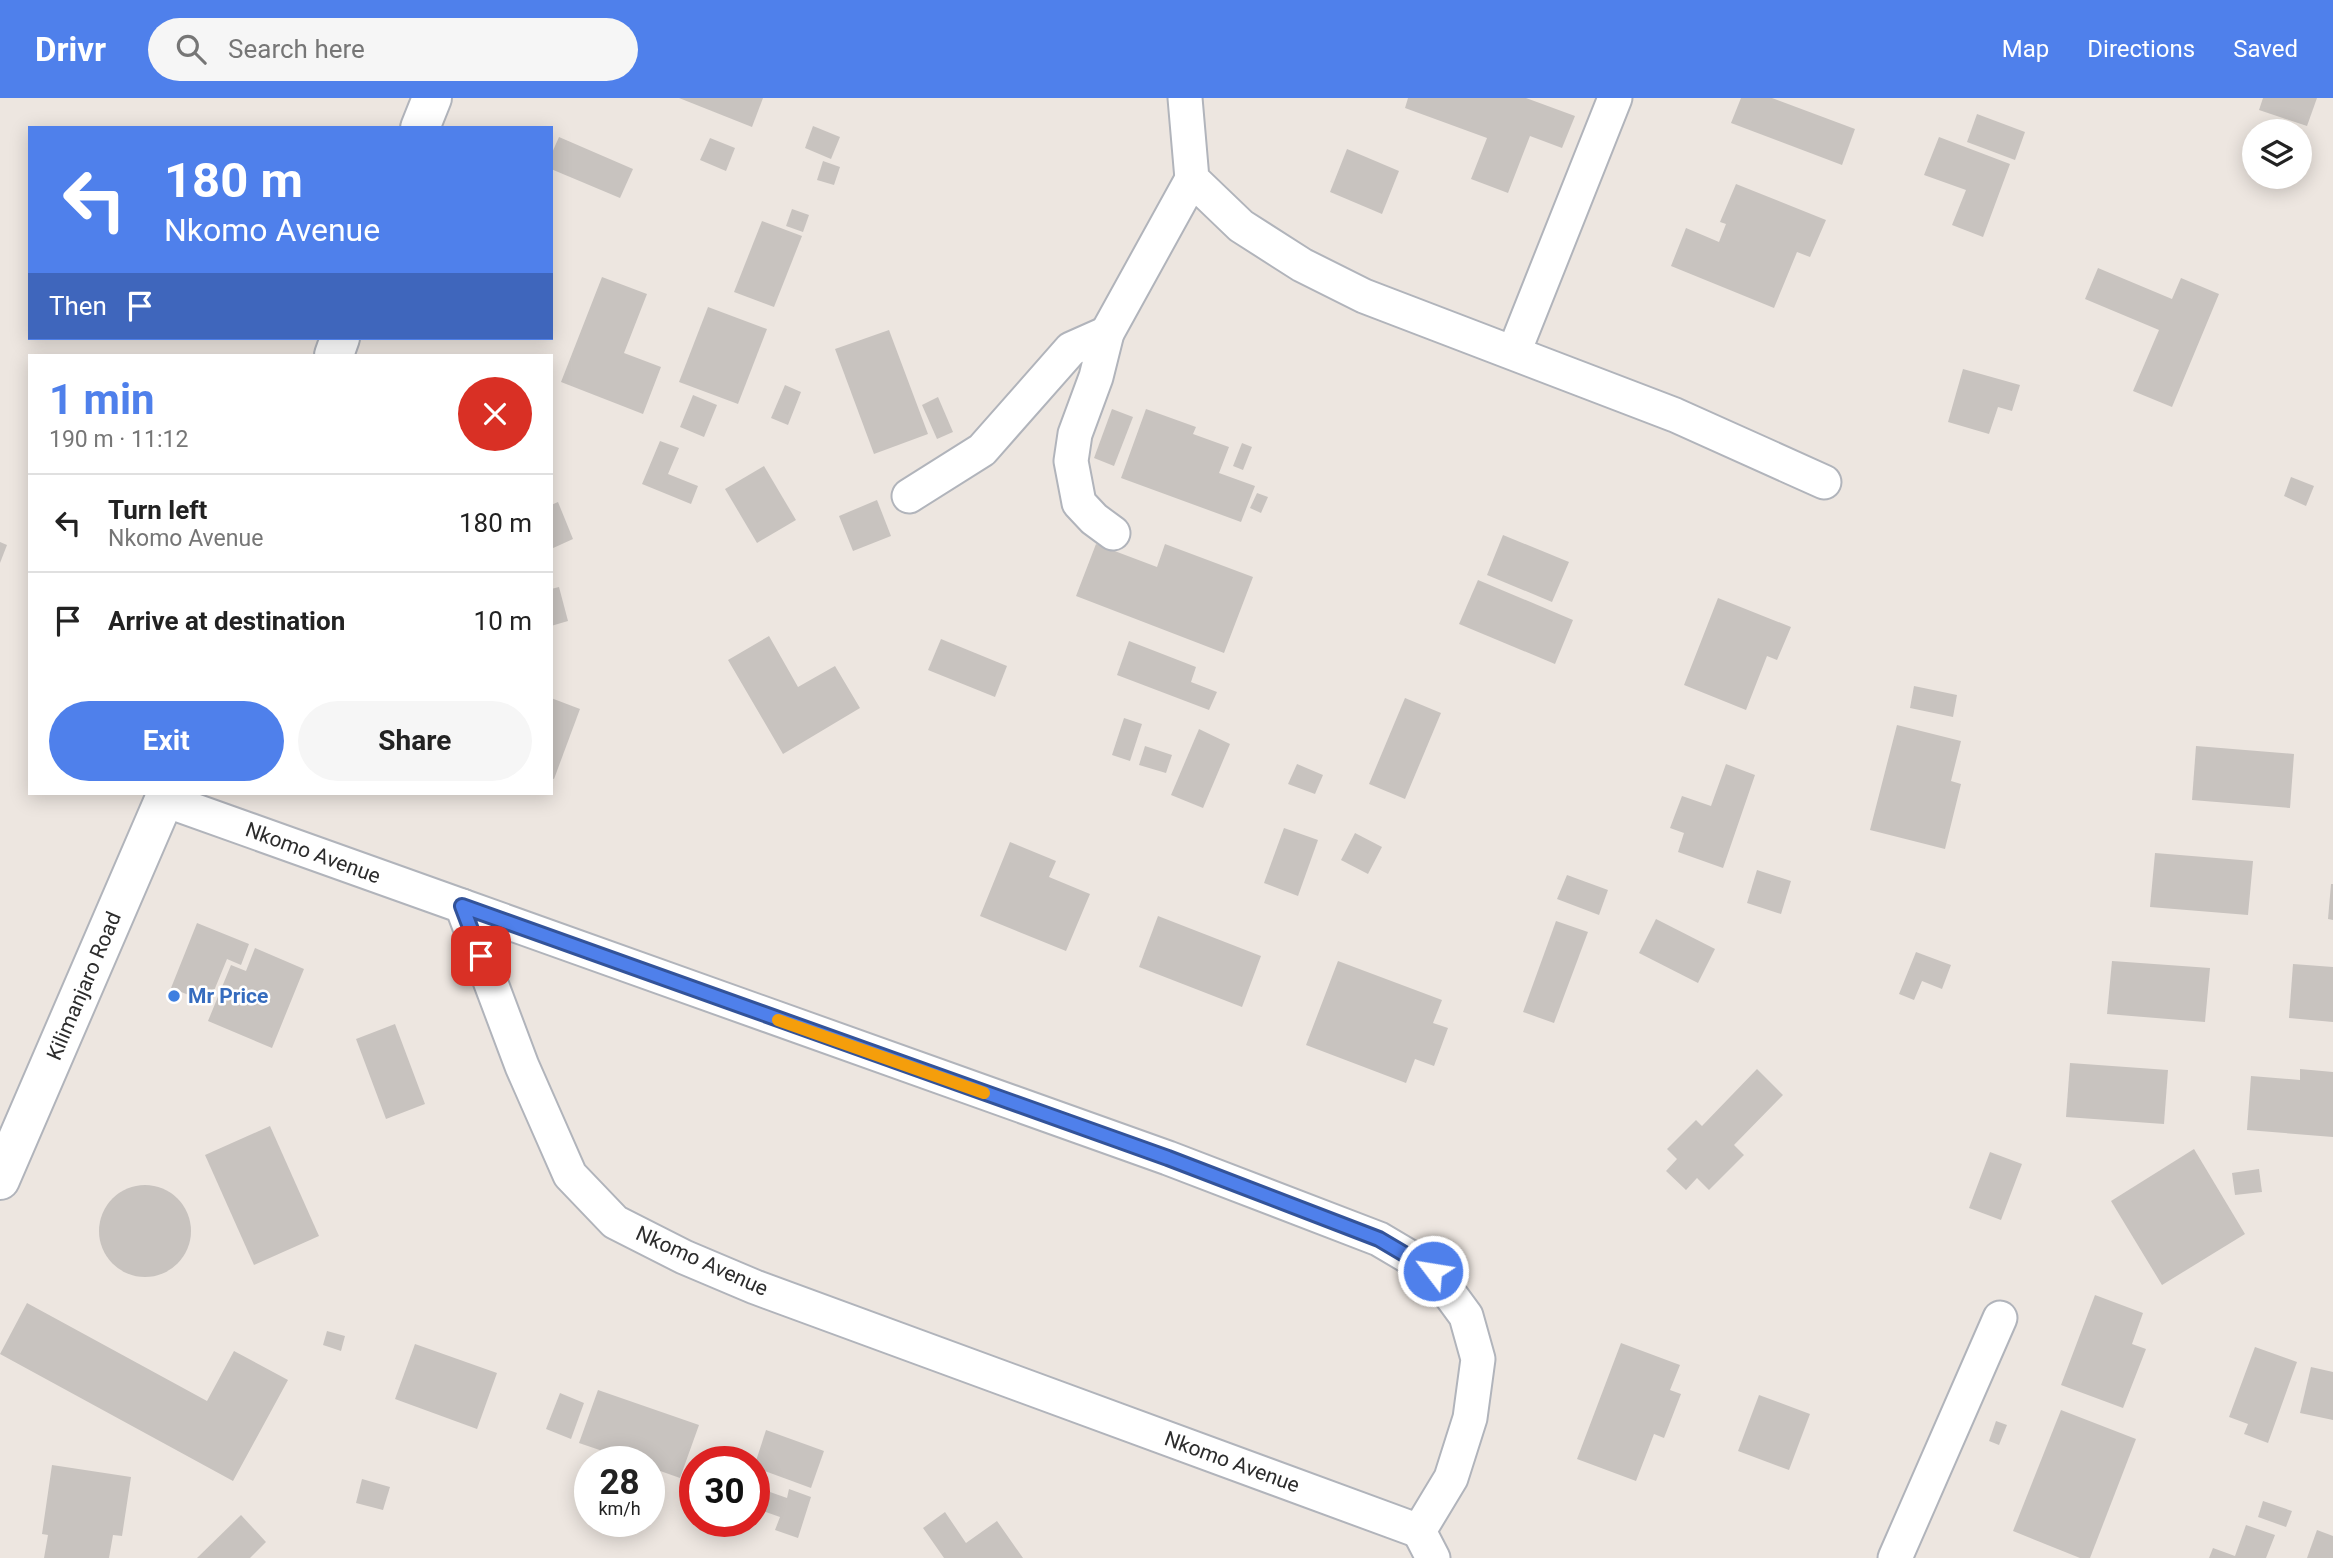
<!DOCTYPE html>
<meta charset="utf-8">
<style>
:root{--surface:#fff;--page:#f6f6f6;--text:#222;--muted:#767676;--line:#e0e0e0;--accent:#4f80eb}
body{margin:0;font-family:Roboto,sans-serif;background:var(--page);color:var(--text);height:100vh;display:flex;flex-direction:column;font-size:26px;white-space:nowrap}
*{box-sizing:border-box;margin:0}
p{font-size:23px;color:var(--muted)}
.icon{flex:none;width:38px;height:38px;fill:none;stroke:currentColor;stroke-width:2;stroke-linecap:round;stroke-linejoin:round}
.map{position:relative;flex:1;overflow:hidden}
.panel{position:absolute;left:28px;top:256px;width:525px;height:441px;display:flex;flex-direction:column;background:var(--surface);border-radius:0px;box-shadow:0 4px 18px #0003}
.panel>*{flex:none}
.top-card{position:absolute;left:28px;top:28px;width:525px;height:214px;border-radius:0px;box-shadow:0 4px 18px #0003;background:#4f80eb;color:#fff;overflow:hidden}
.buttons{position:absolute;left:2242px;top:21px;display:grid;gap:14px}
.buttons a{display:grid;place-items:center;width:70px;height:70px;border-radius:50%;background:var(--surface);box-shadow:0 4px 18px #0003;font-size:35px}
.speed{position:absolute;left:574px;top:1348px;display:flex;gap:14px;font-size:35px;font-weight:700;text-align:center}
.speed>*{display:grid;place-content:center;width:91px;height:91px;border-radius:50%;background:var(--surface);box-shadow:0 4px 18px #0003;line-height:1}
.speed small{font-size:18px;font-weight:400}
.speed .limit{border:10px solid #d22;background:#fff;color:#111}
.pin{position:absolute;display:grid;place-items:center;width:60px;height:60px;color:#fff;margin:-30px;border-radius:14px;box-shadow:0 4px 10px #0006}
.me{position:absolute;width:77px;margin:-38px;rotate:301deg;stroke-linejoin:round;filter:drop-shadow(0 0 5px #0008)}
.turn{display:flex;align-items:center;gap:24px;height:147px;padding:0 21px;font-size:32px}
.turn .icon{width:91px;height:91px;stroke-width:2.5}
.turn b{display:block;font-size:49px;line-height:60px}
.then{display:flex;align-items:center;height:66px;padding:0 21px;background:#0003;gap:14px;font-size:26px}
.round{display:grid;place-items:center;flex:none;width:74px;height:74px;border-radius:37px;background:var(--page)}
.overview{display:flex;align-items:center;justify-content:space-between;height:119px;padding:0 21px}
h1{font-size:42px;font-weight:700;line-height:52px;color:var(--accent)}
.primary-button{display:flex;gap:14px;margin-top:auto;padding:14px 21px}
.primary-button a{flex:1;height:80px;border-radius:42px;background:var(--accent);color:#fff;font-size:28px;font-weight:700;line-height:80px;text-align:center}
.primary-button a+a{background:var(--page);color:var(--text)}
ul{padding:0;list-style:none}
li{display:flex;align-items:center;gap:21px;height:98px;padding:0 21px;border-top:2px solid var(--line)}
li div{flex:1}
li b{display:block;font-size:26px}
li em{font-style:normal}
header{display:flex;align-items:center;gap:42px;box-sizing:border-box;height:98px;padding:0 35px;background:var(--accent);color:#fff}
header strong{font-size:33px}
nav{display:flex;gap:38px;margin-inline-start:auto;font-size:24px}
.search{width:490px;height:63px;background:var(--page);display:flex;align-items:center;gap:18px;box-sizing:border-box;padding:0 24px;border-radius:38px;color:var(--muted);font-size:26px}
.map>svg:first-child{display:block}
.building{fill:#c8c3bf}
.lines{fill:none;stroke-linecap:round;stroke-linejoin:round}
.minor-casing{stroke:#b1b4bb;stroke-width:37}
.secondary-casing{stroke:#b1b4bb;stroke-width:42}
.minor{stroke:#fff;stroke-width:33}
.secondary{stroke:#fff;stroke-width:38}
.route-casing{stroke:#335399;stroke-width:18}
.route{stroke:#4f80eb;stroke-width:12}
.slow{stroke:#f59e0b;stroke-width:12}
.shop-dot{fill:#3f7fe0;stroke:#fff;stroke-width:2.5}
.labels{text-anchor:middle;stroke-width:5;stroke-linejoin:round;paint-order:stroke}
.street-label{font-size:21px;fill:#2c2c2c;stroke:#fff}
.shop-label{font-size:21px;font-weight:bold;fill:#366cbe;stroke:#fff;text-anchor:start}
</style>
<header>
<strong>Drivr</strong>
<div class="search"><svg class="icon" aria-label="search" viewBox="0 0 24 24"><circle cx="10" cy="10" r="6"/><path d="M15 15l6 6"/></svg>Search here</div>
<nav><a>Map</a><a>Directions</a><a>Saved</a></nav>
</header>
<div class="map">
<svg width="2333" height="1460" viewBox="0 0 2333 1460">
<rect width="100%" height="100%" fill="#ede6e0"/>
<g class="building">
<polygon points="679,0 763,0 752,29"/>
<polygon points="1408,0 1526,0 1575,18 1562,50 1530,38 1508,95 1471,81 1487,40 1405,10"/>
<polygon points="1741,0 1772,0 1855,31 1842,67 1731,25"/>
<polygon points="2263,0 2317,0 2307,28 2259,12"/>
<polygon points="1977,16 2025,34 2015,62 1967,44"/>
<polygon points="813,28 840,39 831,61 805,50"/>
<polygon points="559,39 633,71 620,100 551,71 551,57"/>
<polygon points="1939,39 2010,66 1983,139 1952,127 1966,92 1924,77"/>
<polygon points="710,40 735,50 726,73 700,62"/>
<polygon points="1347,51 1399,73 1382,116 1330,94"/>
<polygon points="823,63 840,69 834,87 817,82"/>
<polygon points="1736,86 1826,122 1810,159 1797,154 1774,210 1671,168 1686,130 1719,144 1726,126 1720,124"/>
<polygon points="792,111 809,117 803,134 786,128"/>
<polygon points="762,123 802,138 774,209 734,194"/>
<polygon points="2098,170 2172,201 2181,180 2219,196 2172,309 2133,293 2159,232 2085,201"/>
<polygon points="602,179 647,196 624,255 661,269 643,316 561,284"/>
<polygon points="708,209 767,231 738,306 679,284"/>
<polygon points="889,232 928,336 874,356 835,251"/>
<polygon points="1963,271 2020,287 2012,313 1998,309 1989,336 1948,324"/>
<polygon points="785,287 801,294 788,327 771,320"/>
<polygon points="693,297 717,307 704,339 680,329"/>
<polygon points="938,299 953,334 937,341 922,307"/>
<polygon points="1112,311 1133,319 1114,368 1094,360"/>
<polygon points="1146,311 1196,329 1193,336 1229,349 1219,375 1255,388 1241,424 1121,380"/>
<polygon points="660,343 679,350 668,376 698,388 691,406 642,386"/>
<polygon points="1242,345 1252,349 1243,372 1233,368"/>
<polygon points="764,368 796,422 757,445 725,391"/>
<polygon points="2291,379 2314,388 2306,408 2284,398"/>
<polygon points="1257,395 1268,399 1261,415 1250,410"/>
<polygon points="877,402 891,438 853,453 839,418"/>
<polygon points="558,404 573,441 551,451 551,407"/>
<polygon points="1503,437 1569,464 1552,504 1487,477"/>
<polygon points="0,444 7,447 0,465"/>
<polygon points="1096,446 1157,469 1165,446 1253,479 1224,555 1076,498"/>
<polygon points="1478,482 1573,522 1555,566 1459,526"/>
<polygon points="559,489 568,523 551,528 551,491"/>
<polygon points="1718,500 1791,529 1777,562 1767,558 1746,612 1684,587"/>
<polygon points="769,538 798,589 835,568 860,610 783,656 728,562"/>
<polygon points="941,541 1007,568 995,599 928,572"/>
<polygon points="1129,543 1196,569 1191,584 1217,594 1209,612 1117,577"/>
<polygon points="1914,588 1957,597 1953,619 1910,610"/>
<polygon points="551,600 580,611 554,681 551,680"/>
<polygon points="1405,600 1441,615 1405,701 1369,686"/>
<polygon points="1124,620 1142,626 1130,663 1112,657"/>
<polygon points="1897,627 1961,643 1951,683 1961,686 1945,751 1870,732"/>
<polygon points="1199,631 1230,646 1203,710 1171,697"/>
<polygon points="1145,648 1172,657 1166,675 1139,667"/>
<polygon points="2196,648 2294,656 2290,710 2192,702"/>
<polygon points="1297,666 1323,677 1315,696 1288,686"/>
<polygon points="1726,666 1755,677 1723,770 1678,754 1684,735 1670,730 1682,698 1711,708"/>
<polygon points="1284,730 1318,742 1298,798 1264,785"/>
<polygon points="1355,735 1382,749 1368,776 1341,762"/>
<polygon points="1010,744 1056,763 1049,779 1090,796 1066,853 980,818"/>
<polygon points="2155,755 2253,763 2248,817 2150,809"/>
<polygon points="1757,772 1791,783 1781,816 1747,805"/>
<polygon points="1567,777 1608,792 1599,817 1557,801"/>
<polygon points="2331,786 2333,786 2333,822 2328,821"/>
<polygon points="1158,818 1261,858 1242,909 1139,869"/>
<polygon points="1656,821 1715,851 1698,885 1639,855"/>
<polygon points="1556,823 1588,834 1554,925 1523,914"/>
<polygon points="197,825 249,846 241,867 227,861 209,905 171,890"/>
<polygon points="255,850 304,871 272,950 208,923 231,867 246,873"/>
<polygon points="1916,854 1951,867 1942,891 1922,883 1914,902 1899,896"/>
<polygon points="1338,863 1442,902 1433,925 1448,930 1434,968 1415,961 1406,985 1306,947"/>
<polygon points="2112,863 2210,870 2205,924 2107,916"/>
<polygon points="2293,866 2333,869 2333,924 2289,920"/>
<polygon points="395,926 425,1006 386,1021 356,941"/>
<polygon points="2070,965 2168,972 2164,1026 2066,1019"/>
<polygon points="1757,971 1783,997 1734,1047 1744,1057 1709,1092 1697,1080 1686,1092 1666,1073 1677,1061 1667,1051 1696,1022 1702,1028"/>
<polygon points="2300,971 2333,974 2333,1039 2247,1032 2251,978 2300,982"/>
<polygon points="270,1028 319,1138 254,1167 205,1057"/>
<polygon points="2194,1051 2245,1136 2162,1187 2111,1103"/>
<polygon points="1990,1054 2022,1066 2001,1122 1969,1110"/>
<polygon points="2259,1071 2262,1094 2235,1097 2232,1075"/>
<circle cx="145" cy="1133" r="46"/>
<polygon points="2095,1197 2143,1215 2132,1246 2146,1251 2123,1310 2061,1287"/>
<polygon points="27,1205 207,1303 234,1253 288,1282 233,1383 0,1256"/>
<polygon points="327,1233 345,1238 341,1253 323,1247"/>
<polygon points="1621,1245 1680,1267 1670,1292 1681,1296 1664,1340 1654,1336 1636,1383 1577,1361"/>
<polygon points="415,1246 497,1275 477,1331 395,1301"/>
<polygon points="2255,1249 2297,1264 2268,1345 2244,1336 2248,1326 2229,1319"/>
<polygon points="2311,1269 2333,1274 2333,1322 2300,1315"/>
<polygon points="598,1292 699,1327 680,1380 649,1369 649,1363 632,1363 579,1345"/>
<polygon points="560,1295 584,1305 571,1341 546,1331"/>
<polygon points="1759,1297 1810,1316 1789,1372 1738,1353"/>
<polygon points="2061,1312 2136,1341 2090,1460 2080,1460 2013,1433"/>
<polygon points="1996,1323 2007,1327 1999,1347 1989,1343"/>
<polygon points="766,1332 824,1353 811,1390 754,1369"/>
<polygon points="52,1367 131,1379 122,1438 113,1437 109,1460 44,1460 48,1437 42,1436"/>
<polygon points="362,1381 390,1389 383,1412 356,1405"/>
<polygon points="789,1391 811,1399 798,1440 775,1432 780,1419 763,1413 770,1394 787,1400"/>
<polygon points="2263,1403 2292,1413 2286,1429 2258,1419"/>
<polygon points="945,1414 966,1445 997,1423 1023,1460 944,1460 923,1430"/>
<polygon points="241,1417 266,1444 250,1460 197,1460"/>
<polygon points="2246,1427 2275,1437 2266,1460 2209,1460 2213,1450 2235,1458"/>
<polygon points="2317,1432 2333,1438 2333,1460 2307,1460"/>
</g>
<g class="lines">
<defs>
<g id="minor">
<polyline points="1185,0 1192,81 1241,128 1302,167 1364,198 1675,317 1824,384"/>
<polyline points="1514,254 1615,0"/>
<polyline points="909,398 982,352 1071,251 1107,235"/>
<polyline points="1113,435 1094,421 1079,405 1071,363 1075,336 1096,279 1107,235 1192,81"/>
<polyline points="165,702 462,808 522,968 570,1077 615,1124 684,1159 755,1189 1419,1433"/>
<polyline points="462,808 1168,1060 1379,1141 1433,1173 1466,1218 1478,1261 1470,1320 1451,1380 1419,1433"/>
<polyline points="1419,1433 1433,1460"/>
<polyline points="1895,1460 2000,1220"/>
</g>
<g id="secondary">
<polyline points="420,30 432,0"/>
<polyline points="334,257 340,240"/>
<polyline points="0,1082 167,695"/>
</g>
</defs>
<use href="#minor" class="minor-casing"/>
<use href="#secondary" class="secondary-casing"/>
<use href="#minor" class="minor"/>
<use href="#secondary" class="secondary"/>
</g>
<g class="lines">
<defs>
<polyline id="route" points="481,858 462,808 1168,1060 1379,1141 1433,1173"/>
</defs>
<use href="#route" class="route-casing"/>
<use href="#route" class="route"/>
<polyline class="slow" points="778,922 984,995"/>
</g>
<circle class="shop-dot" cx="174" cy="898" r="7"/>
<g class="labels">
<g class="street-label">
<text transform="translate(313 755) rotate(20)" y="7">Nkomo Avenue</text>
<text transform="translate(84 888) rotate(-67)" y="7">Kilimanjaro Road</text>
<text transform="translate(702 1163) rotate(24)" y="7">Nkomo Avenue</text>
<text transform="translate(1232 1364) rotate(20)" y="7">Nkomo Avenue</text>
</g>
<g class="shop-label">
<text x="188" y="905">Mr Price</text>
</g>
</g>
</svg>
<div class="buttons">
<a><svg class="icon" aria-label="layers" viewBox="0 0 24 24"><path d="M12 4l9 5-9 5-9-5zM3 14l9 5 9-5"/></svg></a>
</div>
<div class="speed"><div>28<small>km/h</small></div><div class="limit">30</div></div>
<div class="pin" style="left:481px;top:858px;background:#d93025"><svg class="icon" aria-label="arrive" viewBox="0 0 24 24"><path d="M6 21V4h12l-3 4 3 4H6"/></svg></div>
<svg class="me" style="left:1433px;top:1173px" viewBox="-20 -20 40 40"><circle r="17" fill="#4f80eb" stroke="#fff" stroke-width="3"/><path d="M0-11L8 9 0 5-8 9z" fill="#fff"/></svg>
<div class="top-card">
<div class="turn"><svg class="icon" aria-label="left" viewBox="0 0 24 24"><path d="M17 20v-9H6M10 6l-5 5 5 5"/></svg><div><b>180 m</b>Nkomo Avenue</div></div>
<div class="then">Then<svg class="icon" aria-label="arrive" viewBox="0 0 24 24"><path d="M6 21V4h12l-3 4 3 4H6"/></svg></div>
</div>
<section class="panel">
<div class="overview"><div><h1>1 min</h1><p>190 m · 11:12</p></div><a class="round" style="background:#d93025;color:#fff"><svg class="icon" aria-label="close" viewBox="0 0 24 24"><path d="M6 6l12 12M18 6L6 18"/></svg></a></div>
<ul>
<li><svg class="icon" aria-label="left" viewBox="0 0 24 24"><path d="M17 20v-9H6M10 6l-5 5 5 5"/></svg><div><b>Turn left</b><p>Nkomo Avenue</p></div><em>180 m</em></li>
<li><svg class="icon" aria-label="arrive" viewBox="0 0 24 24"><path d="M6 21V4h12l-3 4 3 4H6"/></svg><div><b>Arrive at destination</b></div><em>10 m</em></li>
</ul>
<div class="primary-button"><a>Exit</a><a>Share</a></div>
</section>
</div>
